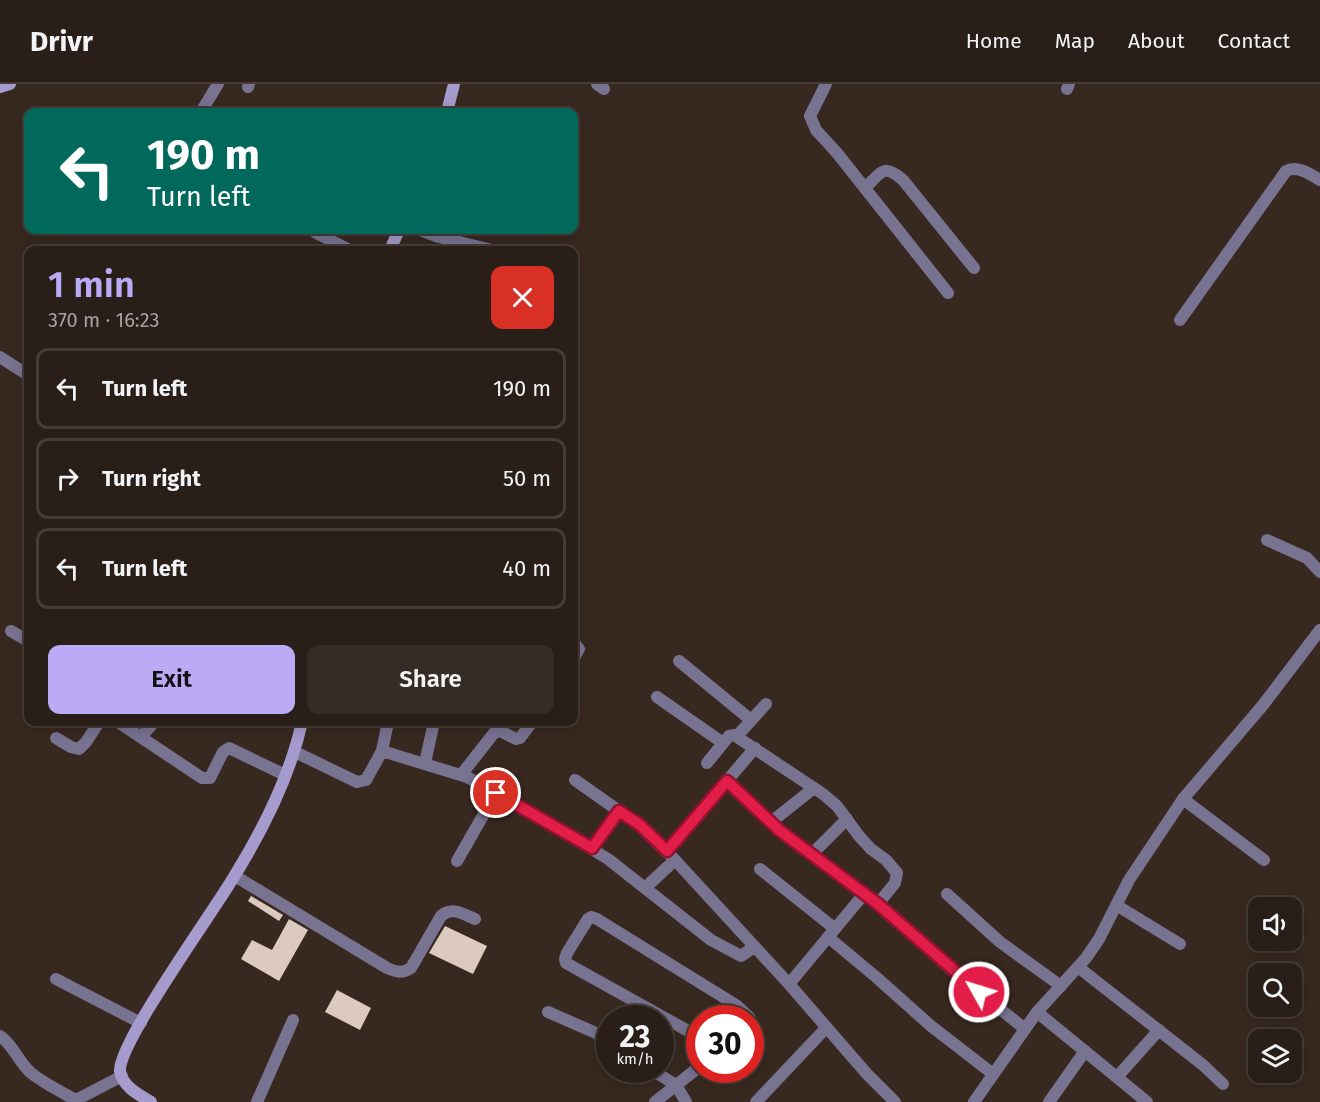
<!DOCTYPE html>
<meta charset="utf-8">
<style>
:root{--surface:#2a1f18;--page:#362c25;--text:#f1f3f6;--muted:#a5a2a2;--line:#463d37;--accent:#bbaaf6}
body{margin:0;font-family:"Fira Sans",sans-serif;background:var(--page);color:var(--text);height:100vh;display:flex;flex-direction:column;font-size:22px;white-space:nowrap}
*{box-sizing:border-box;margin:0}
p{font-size:20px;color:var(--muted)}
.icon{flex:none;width:33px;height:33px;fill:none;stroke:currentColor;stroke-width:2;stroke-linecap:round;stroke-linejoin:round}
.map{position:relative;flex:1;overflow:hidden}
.drawer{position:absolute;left:24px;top:162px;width:554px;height:480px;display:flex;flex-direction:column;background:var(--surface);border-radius:12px;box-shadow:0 3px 15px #0003,0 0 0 2px var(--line)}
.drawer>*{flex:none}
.banner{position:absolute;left:24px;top:24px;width:554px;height:126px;border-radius:12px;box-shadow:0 3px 15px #0003,0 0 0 2px var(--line);background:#00695c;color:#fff;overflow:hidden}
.buttons{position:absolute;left:1248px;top:813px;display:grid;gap:12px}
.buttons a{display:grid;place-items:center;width:54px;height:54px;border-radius:12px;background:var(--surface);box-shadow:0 3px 15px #0003,0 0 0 2px var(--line);font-size:30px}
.speed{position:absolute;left:596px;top:921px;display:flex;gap:12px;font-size:30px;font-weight:700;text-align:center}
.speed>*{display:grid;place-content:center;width:78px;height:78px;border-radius:50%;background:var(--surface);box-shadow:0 3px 15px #0003,0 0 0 2px var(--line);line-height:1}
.speed small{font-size:15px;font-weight:400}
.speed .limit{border:9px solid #d22;background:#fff;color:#111}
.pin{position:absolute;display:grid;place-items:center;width:51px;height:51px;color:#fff;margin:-26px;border:3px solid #fff;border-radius:50%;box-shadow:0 2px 6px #0007}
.me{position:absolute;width:66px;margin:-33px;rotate:309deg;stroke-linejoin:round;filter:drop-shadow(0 0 4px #0008)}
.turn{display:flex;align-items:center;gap:21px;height:126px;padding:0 24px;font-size:27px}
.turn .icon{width:78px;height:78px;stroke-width:2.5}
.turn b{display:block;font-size:42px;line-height:51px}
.round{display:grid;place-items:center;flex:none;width:63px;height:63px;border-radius:12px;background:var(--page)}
.headline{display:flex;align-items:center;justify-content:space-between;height:102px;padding:0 24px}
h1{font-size:36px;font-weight:600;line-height:45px;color:var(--accent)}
.action{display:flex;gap:12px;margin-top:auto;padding:12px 24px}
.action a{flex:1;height:69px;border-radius:12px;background:var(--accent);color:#111;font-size:24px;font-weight:600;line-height:69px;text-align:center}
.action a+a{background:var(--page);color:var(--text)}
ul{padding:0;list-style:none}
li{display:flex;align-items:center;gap:18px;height:81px;margin:0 12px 9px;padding:0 12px;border:3px solid var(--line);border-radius:12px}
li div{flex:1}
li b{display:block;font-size:22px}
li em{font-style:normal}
header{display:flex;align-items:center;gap:36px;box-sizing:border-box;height:84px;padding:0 30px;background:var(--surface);border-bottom:2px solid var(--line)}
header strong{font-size:28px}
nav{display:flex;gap:33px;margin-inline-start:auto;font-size:21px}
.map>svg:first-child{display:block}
.building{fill:#ddcabe}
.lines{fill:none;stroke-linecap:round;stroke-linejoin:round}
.street{stroke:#797392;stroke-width:12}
.secondary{stroke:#a59bcc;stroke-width:12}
.route-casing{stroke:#92132f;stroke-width:15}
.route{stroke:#e11d48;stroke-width:10}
</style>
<header>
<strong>Drivr</strong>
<nav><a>Home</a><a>Map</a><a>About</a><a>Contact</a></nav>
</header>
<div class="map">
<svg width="1320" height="1018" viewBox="0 0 1320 1018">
<rect width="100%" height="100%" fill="#382920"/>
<g class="building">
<polygon points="251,812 283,831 279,837 248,817"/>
<polygon points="289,835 308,846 279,897 241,875 252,856 272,866"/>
<polygon points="445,842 487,862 473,890 429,869"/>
<polygon points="337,906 371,924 360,946 325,928"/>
</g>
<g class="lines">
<g class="street">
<polyline points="597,0 604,5"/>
<polyline points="826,0 810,32 816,46 837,69 948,209"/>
<polyline points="248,3 249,0"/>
<polyline points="1067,5 1069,0"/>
<polyline points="201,28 218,0"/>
<path d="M865,104C882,88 883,79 903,96L974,184"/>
<polyline points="420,146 439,153 492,166"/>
<polyline points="316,149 350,166"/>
<path d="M1180,236L1286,87C1297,81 1310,90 1320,96"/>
<polyline points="0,273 28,291"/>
<polyline points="1267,456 1307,474 1320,488"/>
<polyline points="11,547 28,557"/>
<polyline points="573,557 579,565 573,576"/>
<polyline points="679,577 751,636"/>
<polyline points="657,613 723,659"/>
<polyline points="118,638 202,694 210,694 223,668 229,664 285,691"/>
<polyline points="737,652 766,620"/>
<polyline points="141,653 154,638"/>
<polyline points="56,654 71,663 79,665 86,658 99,638"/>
<polyline points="382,667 388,638"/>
<polyline points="295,668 357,698 366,696 382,667 467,693 538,732 608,775 711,856 741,872 754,863"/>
<polyline points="425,679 434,638"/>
<polyline points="707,679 729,652 734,651 823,710 837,722 859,752 871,765 886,776 897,789 895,799 878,820"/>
<polyline points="461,691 494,649 500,647 516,655 520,654 532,638"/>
<polyline points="575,696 619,727 592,764"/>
<polyline points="727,697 779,746 878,820 948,883 1025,945"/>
<polyline points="1183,715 1264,776"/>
<polyline points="619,727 640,741 675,776 789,900 867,990 895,1018"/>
<polyline points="771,738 814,704"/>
<polyline points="667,767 755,664"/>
<polyline points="812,770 847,735"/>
<polyline points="457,777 496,709"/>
<polyline points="760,785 834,844"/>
<path d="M235,792L387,884C397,888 402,890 411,884L441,832C452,822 463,830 475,835"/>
<polyline points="646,803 675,776"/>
<polyline points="947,810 1000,858 1061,902"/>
<polyline points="1116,821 1180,860"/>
<polyline points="828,853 876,893 931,942 993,990"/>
<polyline points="1078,883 1203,981 1223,1000"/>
<polyline points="56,895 141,939"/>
<polyline points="789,900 864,810"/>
<polyline points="548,928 596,949 609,958"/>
<polyline points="1037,928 1147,1018"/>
<path d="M0,952C14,962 18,977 30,988C43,999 60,1007 74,1015"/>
<polyline points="699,953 566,879 565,875 567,869 588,835 591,833 597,835 736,921 750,934"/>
<polyline points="652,986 676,1001 686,1018"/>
<polyline points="1117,993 1159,946"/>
<polyline points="72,1018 122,992"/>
<polyline points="257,1018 293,936"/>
<polyline points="655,1018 699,983"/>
<polyline points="756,1018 826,944"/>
<polyline points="974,1018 1037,928 1086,874 1099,855 1129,796 1183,715 1263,621 1320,546"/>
<polyline points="1049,1018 1085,967"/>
</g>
<g class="secondary">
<polyline points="0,3 10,0"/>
<polyline points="447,28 454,0"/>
<polyline points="390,166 399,146"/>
<path d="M151,1018C139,1011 122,1002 120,987C118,959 216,824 235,791C264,744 290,692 302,638"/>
</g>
</g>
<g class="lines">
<defs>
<polyline id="route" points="496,709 592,764 619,727 640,741 667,767 727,697 779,746 878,820 979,908"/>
</defs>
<use href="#route" class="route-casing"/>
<use href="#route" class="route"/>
</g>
</svg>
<div class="buttons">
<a><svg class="icon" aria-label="sound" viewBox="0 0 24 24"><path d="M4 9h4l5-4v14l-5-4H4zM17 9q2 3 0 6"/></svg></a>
<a><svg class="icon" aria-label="search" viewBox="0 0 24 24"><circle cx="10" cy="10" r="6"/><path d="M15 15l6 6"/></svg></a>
<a><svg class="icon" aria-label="layers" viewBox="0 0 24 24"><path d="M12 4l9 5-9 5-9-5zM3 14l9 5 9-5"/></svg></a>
</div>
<div class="speed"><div>23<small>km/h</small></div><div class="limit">30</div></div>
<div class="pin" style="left:496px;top:709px;background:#d93025"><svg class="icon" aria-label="arrive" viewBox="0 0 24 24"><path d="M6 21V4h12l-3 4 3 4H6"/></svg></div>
<svg class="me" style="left:979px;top:908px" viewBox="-20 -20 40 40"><circle r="17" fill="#e11d48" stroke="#fff" stroke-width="3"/><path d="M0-11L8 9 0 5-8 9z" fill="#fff"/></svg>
<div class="banner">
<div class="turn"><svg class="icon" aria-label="left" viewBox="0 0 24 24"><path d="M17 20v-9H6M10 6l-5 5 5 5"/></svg><div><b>190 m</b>Turn left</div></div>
</div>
<section class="drawer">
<div class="headline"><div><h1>1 min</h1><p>370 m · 16:23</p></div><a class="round" style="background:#d93025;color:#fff"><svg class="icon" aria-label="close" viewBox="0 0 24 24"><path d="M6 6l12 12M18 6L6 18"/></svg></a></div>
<ul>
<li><svg class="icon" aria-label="left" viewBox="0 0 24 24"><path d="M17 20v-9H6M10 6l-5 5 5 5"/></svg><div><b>Turn left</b></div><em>190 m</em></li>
<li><svg class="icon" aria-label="right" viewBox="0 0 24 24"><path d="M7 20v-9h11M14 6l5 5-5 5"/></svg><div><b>Turn right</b></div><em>50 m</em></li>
<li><svg class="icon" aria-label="left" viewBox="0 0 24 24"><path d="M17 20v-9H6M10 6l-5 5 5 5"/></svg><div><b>Turn left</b></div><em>40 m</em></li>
</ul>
<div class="action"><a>Exit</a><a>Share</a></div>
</section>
</div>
